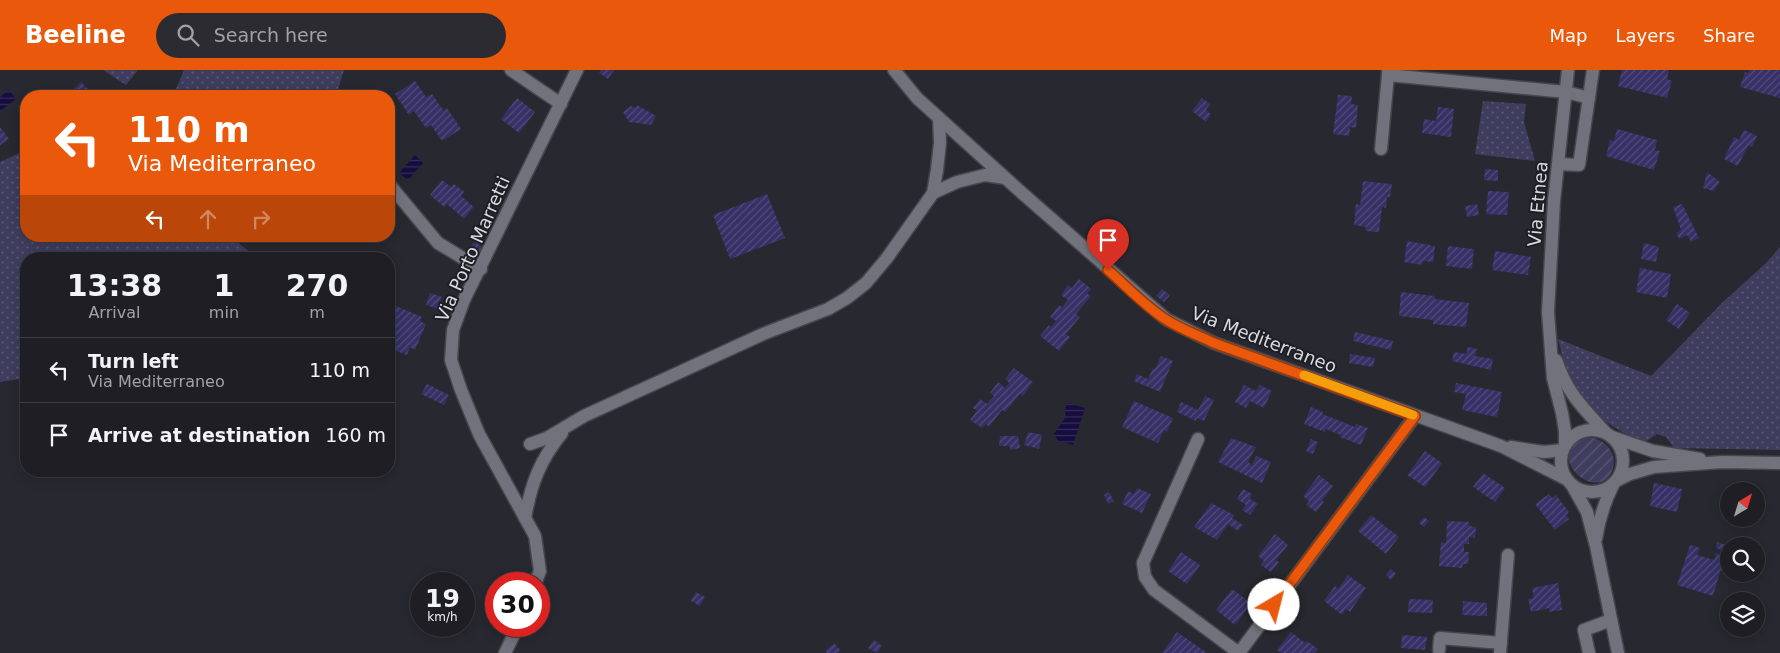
<!DOCTYPE html>
<style>
:root{--surface:#1e1e24;--page:#2b2b31;--text:#f1f3f6;--muted:#a1a2a6;--line:#3c3c41;--accent:#ea580c}
body{margin:0;font-family:"DejaVu Sans",sans-serif;background:var(--page);color:var(--text);height:100vh;display:flex;flex-direction:column;font-size:19px;white-space:nowrap}
*{box-sizing:border-box;margin:0}
p{font-size:16px;color:var(--muted)}
.icon{flex:none;width:28px;height:28px;fill:none;stroke:currentColor;stroke-width:2;stroke-linecap:round;stroke-linejoin:round}
.map{position:relative;flex:1;overflow:hidden}
.sheet{position:absolute;left:20px;top:182px;width:375px;height:225px;display:flex;flex-direction:column;background:var(--surface);border-radius:20px;box-shadow:0 2px 12px #0003,0 0 0 1px var(--line)}
.sheet>*{flex:none}
.hud{position:absolute;left:20px;top:20px;width:375px;height:152px;border-radius:20px;box-shadow:0 2px 12px #0003,0 0 0 1px var(--line);background:#ea580c;color:#fff;overflow:hidden}
.needle{width:32px;rotate:38deg}
.fabs{position:absolute;left:1720px;top:412px;display:grid;gap:10px}
.fabs a{display:grid;place-items:center;width:45px;height:45px;border-radius:50%;background:var(--surface);box-shadow:0 2px 12px #0003,0 0 0 1px var(--line);font-size:25px}
.speed{position:absolute;left:410px;top:502px;display:flex;gap:10px;font-size:25px;font-weight:700;text-align:center}
.speed>*{display:grid;place-content:center;width:65px;height:65px;border-radius:50%;background:var(--surface);box-shadow:0 2px 12px #0003,0 0 0 1px var(--line);line-height:1}
.speed small{font-size:12px;font-weight:400}
.speed .limit{border:8px solid #d22;background:#fff;color:#111}
.pin{position:absolute;display:grid;place-items:center;width:42px;height:42px;color:#fff;margin:-51px -21px;border-radius:50% 50% 50% 0;rotate:-45deg;box-shadow:0 0 5px #0007}
.pin .icon{rotate:45deg}
.me{position:absolute;width:55px;margin:-28px;rotate:37deg;stroke-linejoin:round;filter:drop-shadow(0 0 4px #0008)}
.turn{display:flex;align-items:center;gap:18px;height:105px;padding:0 25px;font-size:22px}
.turn .icon{width:65px;height:65px;stroke-width:2.5}
.turn b{display:block;font-size:35px;line-height:42px}
.lanes{display:flex;align-items:center;height:48px;padding:0 25px;background:#0003;justify-content:center;gap:25px;direction:ltr}
.lanes .off{opacity:.35}
.eta{display:flex;justify-content:space-evenly;align-items:center;height:85px;text-align:center}
.eta b{font-size:30px;font-weight:800;line-height:35px}
ul{padding:0;list-style:none}
li{display:flex;align-items:center;gap:15px;height:65px;padding:0 25px;border-top:1px solid var(--line)}
li div{flex:1}
li b{display:block;font-size:19px}
li em{font-style:normal}
header{display:flex;align-items:center;gap:30px;box-sizing:border-box;height:70px;padding:0 25px;background:var(--accent);color:#fff}
header strong{font-size:24px}
nav{display:flex;gap:28px;margin-inline-start:auto;font-size:18px}
.search{width:350px;height:45px;background:var(--page);display:flex;align-items:center;gap:12px;box-sizing:border-box;padding:0 18px;border-radius:28px;color:var(--muted);font-size:19px}
.map>svg:first-child{display:block}
.grass{fill:url(#grass-dots)}
.garden{fill:url(#garden-furrows)}
.water{fill:url(#water-rules)}
.building{fill:url(#building-hatch)}
.lines{fill:none;stroke-linecap:round;stroke-linejoin:round}
.minor-casing{stroke:#45454b;stroke-width:15}
.minor{stroke:#71727b;stroke-width:12}
.route-casing{stroke:#983908;stroke-width:12}
.route{stroke:#ea580c;stroke-width:9}
.slow{stroke:#f59e0b;stroke-width:9}
.labels{text-anchor:middle;stroke-width:4;stroke-linejoin:round;paint-order:stroke}
.street-label{font-size:18px;fill:#d9d9de;stroke:#1e1e26}
</style>
<header>
<strong>Beeline</strong>
<div class="search"><svg class="icon" aria-label="search" viewBox="0 0 24 24"><circle cx="10" cy="10" r="6"/><path d="M15 15l6 6"/></svg>Search here</div>
<nav><a>Map</a><a>Layers</a><a>Share</a></nav>
</header>
<div class="map">
<svg width="1780" height="583" viewBox="0 0 1780 583">
<defs>
<pattern id="grass-dots" width="8" height="8" patternUnits="userSpaceOnUse" patternTransform="scale(1.25)"><rect width="8" height="8" fill="#3e3d5e"/><path d="M2 2h.1M6 6h.1" fill="none" stroke="#595875" stroke-width="1.8" stroke-linecap="round"/></pattern>
<pattern id="garden-furrows" width="10" height="10" patternUnits="userSpaceOnUse" patternTransform="scale(1.25)"><rect width="10" height="10" fill="#3e3d5e"/><path d="M-1 1l2-2M0 10L10 0M9 11l2-2" fill="none" stroke="#595875"/></pattern>
<pattern id="water-rules" width="6" height="5" patternUnits="userSpaceOnUse" patternTransform="scale(1.25)"><rect width="6" height="5" fill="#160c3e"/><path d="M0 2.5h6" fill="none" stroke="#372f59"/></pattern>
<pattern id="building-hatch" width="6" height="6" patternUnits="userSpaceOnUse" patternTransform="scale(1.25)"><rect width="6" height="6" fill="#353065"/><path d="M-1 1l2-2M0 6l6-6M5 7l2-2" fill="none" stroke="#524d7b"/></pattern>
</defs>
<rect width="100%" height="100%" fill="#282830"/>
<g class="grass">
<polygon points="103,0 138,0 126,15"/>
<polygon points="184,0 344,0 336,26 173,26"/>
<polygon points="1483,31 1526,34 1524,52 1535,91 1475,84"/>
<polygon points="26,80 26,166 230,166 258,189 26,189 26,308 0,312 0,92"/>
<path d="M1780,177V380L1674,378L1666,367L1657,364L1645,372C1608,359 1579,334 1565,296C1562,287 1561,278 1558,269L1651,306L1722,233L1766,193Z"/>
</g>
<path class="garden" d="M1588,367C1606,368 1620,386 1611,403C1594,434 1540,382 1588,367Z"/>
<g class="water">
<polygon points="9,20 16,29 0,41 0,27"/>
<polygon points="415,85 423,93 408,110 399,103"/>
<polygon points="1068,333 1085,338 1073,375 1058,371 1054,364 1065,348 1066,335"/>
</g>
<g class="building">
<polygon points="601,0 614,0 608,9 599,3"/>
<polygon points="1622,0 1669,0 1667,9 1672,11 1667,28 1618,16"/>
<polygon points="1749,0 1780,0 1780,28 1740,17 1745,2 1748,3"/>
<polygon points="415,11 426,27 432,24 443,40 447,38 461,59 442,71 431,55 426,58 414,41 409,45 395,24"/>
<polygon points="81,12 95,26 66,26"/>
<polygon points="1338,25 1352,26 1351,34 1358,35 1356,58 1350,57 1349,66 1333,64"/>
<polygon points="517,28 535,42 519,63 501,49"/>
<polygon points="1202,28 1210,34 1206,40 1211,44 1206,52 1192,41"/>
<polygon points="637,35 656,46 651,55 629,52 623,42 631,36 635,38"/>
<polygon points="1438,37 1454,39 1451,67 1422,63 1424,49 1436,51"/>
<polygon points="0,57 9,69 0,75"/>
<polygon points="1617,59 1657,70 1655,80 1660,81 1654,100 1606,86 1610,70 1614,71"/>
<polygon points="1744,60 1757,66 1752,77 1748,76 1738,96 1724,89 1734,67 1739,70"/>
<polygon points="1485,99 1498,100 1498,111 1484,110"/>
<polygon points="1707,102 1720,112 1713,121 1703,118"/>
<polygon points="442,110 451,117 454,114 464,122 461,126 474,137 464,149 447,134 444,137 430,125"/>
<polygon points="1363,111 1392,114 1390,127 1387,127 1386,138 1382,137 1379,162 1365,161 1366,157 1354,155 1356,134 1360,135"/>
<polygon points="1488,121 1509,122 1507,145 1486,144"/>
<polygon points="767,124 785,168 730,189 713,145"/>
<polygon points="1477,134 1479,145 1467,147 1465,136"/>
<polygon points="1682,134 1699,168 1691,172 1687,165 1679,169 1676,163 1681,160 1673,137"/>
<polygon points="475,171 482,177 479,184 470,177"/>
<polygon points="1407,171 1435,176 1433,192 1423,191 1422,195 1404,192"/>
<polygon points="1644,173 1659,177 1656,192 1641,189"/>
<polygon points="1448,176 1474,179 1472,199 1446,196"/>
<polygon points="1495,181 1531,187 1528,205 1492,200"/>
<polygon points="1640,198 1671,204 1667,228 1636,222"/>
<polygon points="1079,209 1091,219 1087,223 1091,226 1076,244 1080,247 1066,264 1070,267 1059,281 1040,266 1049,255 1051,257 1056,251 1050,247 1059,235 1062,237 1068,230 1061,225 1068,215 1072,218"/>
<polygon points="1162,219 1170,225 1164,232 1156,226"/>
<polygon points="1401,222 1435,226 1435,229 1469,233 1466,257 1433,254 1433,250 1399,246"/>
<polygon points="430,223 442,227 438,239 426,235"/>
<polygon points="391,234 422,247 420,251 426,254 415,280 410,277 407,285 389,278 389,236"/>
<polygon points="1677,234 1690,243 1679,259 1666,250"/>
<polygon points="1355,262 1393,271 1391,280 1353,271"/>
<polygon points="1468,277 1477,279 1475,286 1493,289 1491,300 1452,291 1454,282 1466,284"/>
<polygon points="1350,284 1375,288 1373,297 1349,293"/>
<polygon points="1161,286 1173,291 1160,322 1134,311 1137,304 1148,309 1153,298 1155,299"/>
<polygon points="1014,298 1033,312 1023,326 1020,324 1005,342 1002,340 989,357 986,354 982,358 970,350 977,341 973,338 980,329 987,334 994,326 990,323 998,312 1005,318 1009,313 1005,309"/>
<polygon points="1456,313 1502,322 1497,347 1462,340 1466,324 1454,322"/>
<polygon points="427,314 449,325 444,335 421,324"/>
<polygon points="1244,315 1256,321 1260,315 1272,321 1264,338 1250,331 1246,338 1235,332"/>
<polygon points="1205,326 1214,330 1204,351 1197,348 1196,351 1177,342 1181,332 1198,340"/>
<polygon points="1134,331 1173,348 1167,362 1164,360 1158,373 1122,357"/>
<polygon points="1311,337 1323,342 1322,344 1355,357 1356,354 1368,358 1361,375 1340,367 1341,365 1326,359 1325,362 1304,354"/>
<polygon points="1028,362 1042,365 1039,379 1024,375"/>
<polygon points="1000,366 1018,366 1020,378 1010,380 1010,376 999,376"/>
<polygon points="1231,368 1256,377 1248,392 1252,395 1256,386 1271,392 1262,413 1218,392"/>
<polygon points="1311,369 1318,372 1313,384 1306,381"/>
<polygon points="1425,381 1442,393 1425,417 1407,405"/>
<polygon points="1483,403 1505,418 1495,432 1473,417"/>
<polygon points="1319,405 1333,416 1322,431 1324,432 1316,442 1306,435 1309,431 1303,426"/>
<polygon points="1654,413 1682,419 1677,442 1650,436"/>
<polygon points="1137,418 1151,424 1142,443 1122,434 1128,421 1134,424"/>
<polygon points="1243,419 1252,424 1250,429 1258,434 1250,445 1242,440 1246,435 1237,429"/>
<polygon points="1109,422 1114,431 1108,434 1104,425"/>
<polygon points="1549,424 1552,428 1556,425 1569,442 1566,445 1569,449 1555,460 1535,434"/>
<polygon points="1211,433 1234,445 1232,448 1243,455 1238,461 1228,454 1217,470 1194,457"/>
<polygon points="1371,445 1399,467 1386,484 1358,461"/>
<polygon points="1424,447 1429,451 1424,457 1419,453"/>
<polygon points="1447,451 1469,452 1469,456 1476,457 1475,468 1469,467 1469,474 1464,474 1464,482 1469,482 1468,494 1463,494 1462,498 1439,496 1441,472 1446,473"/>
<polygon points="1275,464 1288,475 1276,490 1279,492 1271,502 1261,495 1264,491 1258,486"/>
<polygon points="1717,472 1729,476 1728,482 1716,478"/>
<polygon points="1690,475 1700,478 1697,485 1714,490 1716,483 1725,486 1713,526 1677,515"/>
<polygon points="1181,482 1200,495 1187,514 1168,501"/>
<polygon points="1391,499 1396,504 1391,510 1386,505"/>
<polygon points="1348,505 1366,518 1350,542 1346,539 1342,545 1324,531 1335,516 1338,519"/>
<polygon points="1558,513 1562,540 1549,542 1549,538 1531,542 1528,529 1534,528 1532,518"/>
<polygon points="1232,519 1251,533 1235,555 1216,540"/>
<polygon points="696,522 705,527 700,536 691,531"/>
<polygon points="1409,529 1433,530 1432,543 1408,542"/>
<polygon points="1463,531 1487,533 1487,546 1462,545"/>
<polygon points="1177,562 1200,578 1207,583 1162,583"/>
<polygon points="1291,562 1305,573 1307,571 1318,579 1314,583 1281,583 1277,580"/>
<polygon points="1402,565 1427,567 1425,580 1401,578"/>
<polygon points="874,570 882,576 877,583 868,578"/>
<polygon points="834,573 841,581 838,583 827,583 825,581"/>
</g>
<g class="lines">
<defs>
<g id="minor">
<polyline points="511,0 561,34"/>
<polyline points="894,0 917,28 1022,123 1166,249 1214,273 1501,376 1566,409"/>
<polyline points="1388,0 1388,5 1566,22 1589,28"/>
<polyline points="1381,79 1388,5"/>
<polyline points="1558,94 1579,95 1593,0"/>
<polyline points="389,114 438,173 481,199"/>
<polyline points="933,123 957,112 985,105 1005,108"/>
<path d="M1556,290C1567,323 1583,338 1606,363"/>
<circle cx="1592" cy="391" r="31"/>
<polyline points="1612,367 1653,381 1700,389"/>
<polyline points="1198,369 1143,493 1145,507 1154,520 1239,583 1415,346"/>
<polyline points="530,374 547,368 584,346 763,264 828,239 847,228 866,213 887,188 933,123 937,100 940,73 939,48"/>
<polyline points="1565,376 1565,361 1562,343 1553,308 1548,242 1554,131 1568,0"/>
<polyline points="1511,377 1544,382 1563,380"/>
<polyline points="1616,411 1630,404 1654,397 1722,392 1780,393"/>
<polyline points="1572,415 1587,442 1596,476 1618,583"/>
<path d="M525,448C531,414 540,390 562,363"/>
<path d="M1596,469C1599,449 1604,433 1613,415"/>
<polyline points="535,514 540,501 535,466 479,364 461,320 451,290 453,260 464,230 577,0"/>
<polyline points="1439,580 1440,568 1501,573"/>
<polyline points="505,583 518,556"/>
<polyline points="1500,583 1508,485"/>
<polyline points="1589,583 1584,560 1611,550"/>
</g>
</defs>
<use href="#minor" class="minor-casing"/>
<use href="#minor" class="minor"/>
</g>
<g class="lines">
<defs>
<path id="route" d="M1108,200C1127,217 1144,235 1165,249C1180,259 1198,265 1214,273L1415,346L1274,535"/>
</defs>
<use href="#route" class="route-casing"/>
<use href="#route" class="route"/>
<polyline class="slow" points="1304,305 1413,345"/>
</g>
<g class="labels">
<g class="street-label">
<text transform="translate(1538 134) rotate(-85)" y="6">Via Etnea</text>
<text transform="translate(473 179) rotate(-66)" y="6">Via Porto Marretti</text>
<text transform="translate(1264 270) rotate(21)" y="6">Via Mediterraneo</text>
</g>
</g>
</svg>
<div class="fabs">
<a><svg class="needle" viewBox="-14 -14 28 28"><path d="M0-13l5 13h-10z" fill="#e53935"/><path d="M0 13l5-13h-10z" fill="#a1a2a6"/></svg></a>
<a><svg class="icon" aria-label="search" viewBox="0 0 24 24"><circle cx="10" cy="10" r="6"/><path d="M15 15l6 6"/></svg></a>
<a><svg class="icon" aria-label="layers" viewBox="0 0 24 24"><path d="M12 4l9 5-9 5-9-5zM3 14l9 5 9-5"/></svg></a>
</div>
<div class="speed"><div>19<small>km/h</small></div><div class="limit">30</div></div>
<div class="pin" style="left:1108px;top:200px;background:#d93025"><svg class="icon" aria-label="arrive" viewBox="0 0 24 24"><path d="M6 21V4h12l-3 4 3 4H6"/></svg></div>
<svg class="me" style="left:1274px;top:535px" viewBox="-20 -20 40 40"><circle r="19" fill="#fff"/><path d="M0-13L10 11 0 6-10 11z" fill="#ea580c"/></svg>
<div class="hud">
<div class="turn"><svg class="icon" aria-label="left" viewBox="0 0 24 24"><path d="M17 20v-9H6M10 6l-5 5 5 5"/></svg><div><b>110 m</b>Via Mediterraneo</div></div>
<div class="lanes"><svg class="icon" aria-label="left" viewBox="0 0 24 24"><path d="M17 20v-9H6M10 6l-5 5 5 5"/></svg><svg class="icon off" aria-label="ahead" viewBox="0 0 24 24"><path d="M12 20V5M6 11l6-6 6 6"/></svg><svg class="icon off" aria-label="right" viewBox="0 0 24 24"><path d="M7 20v-9h11M14 6l5 5-5 5"/></svg></div>
</div>
<section class="sheet">
<div class="eta">
<div><b>13:38</b><p>Arrival</p></div>
<div><b>1</b><p>min</p></div>
<div><b>270</b><p>m</p></div>
</div>
<ul>
<li><svg class="icon" aria-label="left" viewBox="0 0 24 24"><path d="M17 20v-9H6M10 6l-5 5 5 5"/></svg><div><b>Turn left</b><p>Via Mediterraneo</p></div><em>110 m</em></li>
<li><svg class="icon" aria-label="arrive" viewBox="0 0 24 24"><path d="M6 21V4h12l-3 4 3 4H6"/></svg><div><b>Arrive at destination</b></div><em>160 m</em></li>
</ul>
</section>
</div>
